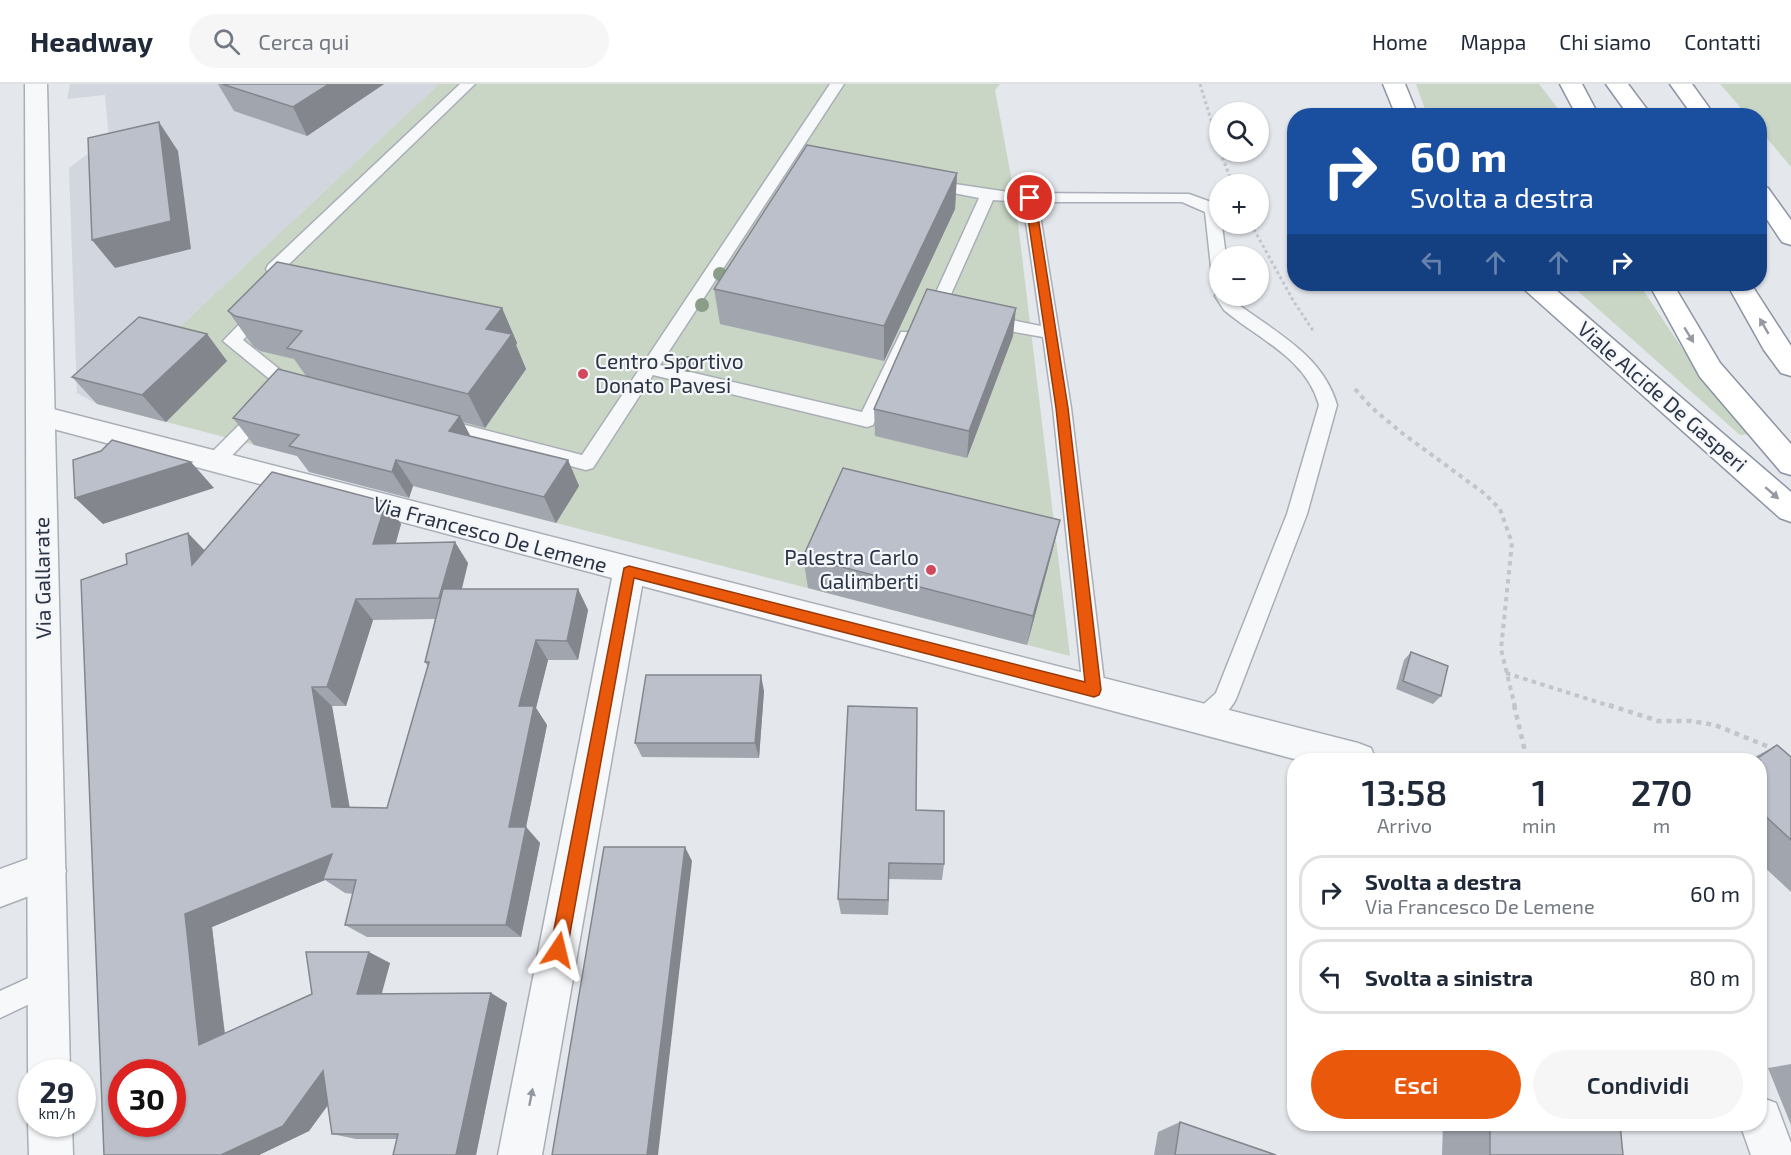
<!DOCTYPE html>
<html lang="it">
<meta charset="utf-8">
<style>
:root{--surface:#fff;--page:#f6f6f7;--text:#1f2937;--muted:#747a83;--line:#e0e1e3;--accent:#ea580c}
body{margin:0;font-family:"Exo 2",sans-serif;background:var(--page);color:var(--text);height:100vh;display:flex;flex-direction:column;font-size:22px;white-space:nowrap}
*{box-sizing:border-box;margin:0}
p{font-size:20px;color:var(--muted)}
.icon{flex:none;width:33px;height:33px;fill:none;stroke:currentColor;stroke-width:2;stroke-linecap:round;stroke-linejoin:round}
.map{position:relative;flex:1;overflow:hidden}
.drawer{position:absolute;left:1287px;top:669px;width:480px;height:378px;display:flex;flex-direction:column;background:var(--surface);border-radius:24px;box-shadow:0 2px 4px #0004}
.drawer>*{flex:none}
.top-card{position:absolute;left:1287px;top:24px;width:480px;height:183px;border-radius:24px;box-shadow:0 2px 4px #0004;background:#1a4fa0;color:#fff;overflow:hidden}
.fabs{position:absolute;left:1209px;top:18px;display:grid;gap:12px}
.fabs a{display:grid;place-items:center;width:60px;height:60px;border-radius:50%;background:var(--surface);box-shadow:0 2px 4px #0004;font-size:30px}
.speed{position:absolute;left:18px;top:975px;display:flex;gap:12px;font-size:30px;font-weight:700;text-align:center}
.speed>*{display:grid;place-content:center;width:78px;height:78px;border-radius:50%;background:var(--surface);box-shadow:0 2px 4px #0004;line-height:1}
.speed small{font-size:15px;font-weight:400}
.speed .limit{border:9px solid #d22;background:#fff;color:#111}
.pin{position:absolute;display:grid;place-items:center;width:51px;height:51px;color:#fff;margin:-26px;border:3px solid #fff;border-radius:50%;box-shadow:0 2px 6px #0007}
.me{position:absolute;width:66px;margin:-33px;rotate:10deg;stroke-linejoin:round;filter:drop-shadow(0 0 4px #0008)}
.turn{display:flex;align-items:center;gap:21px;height:126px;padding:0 24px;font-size:27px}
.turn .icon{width:78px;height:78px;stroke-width:2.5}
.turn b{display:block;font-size:42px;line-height:51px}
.lanes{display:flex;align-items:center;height:57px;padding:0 24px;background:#0003;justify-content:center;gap:30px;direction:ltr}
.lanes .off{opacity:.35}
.eta{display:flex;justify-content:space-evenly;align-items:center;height:102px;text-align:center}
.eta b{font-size:36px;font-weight:600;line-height:42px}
.button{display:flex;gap:12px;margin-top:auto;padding:12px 24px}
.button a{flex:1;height:69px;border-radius:36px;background:var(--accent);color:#fff;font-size:24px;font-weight:600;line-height:69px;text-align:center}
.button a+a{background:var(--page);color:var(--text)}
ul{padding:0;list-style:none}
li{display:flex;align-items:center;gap:18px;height:75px;margin:0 12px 9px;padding:0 12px;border:3px solid var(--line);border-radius:24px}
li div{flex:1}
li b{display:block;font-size:22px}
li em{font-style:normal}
header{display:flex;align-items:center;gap:36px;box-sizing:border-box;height:84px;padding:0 30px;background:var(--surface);border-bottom:2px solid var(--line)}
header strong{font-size:28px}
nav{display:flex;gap:33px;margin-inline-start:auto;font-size:21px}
.search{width:420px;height:54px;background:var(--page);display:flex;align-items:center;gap:15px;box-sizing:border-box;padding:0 21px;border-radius:33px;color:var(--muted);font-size:22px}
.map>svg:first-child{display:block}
.built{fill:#d2d6de}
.green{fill:#c9d6c5}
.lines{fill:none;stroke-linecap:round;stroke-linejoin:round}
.service-casing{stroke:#a9aeb7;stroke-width:3}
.minor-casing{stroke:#a9aeb7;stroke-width:3}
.tertiary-casing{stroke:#a9aeb7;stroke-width:3}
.trunk-casing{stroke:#8b94a3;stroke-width:3}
.path-far2{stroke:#c2c5cb;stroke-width:3;stroke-dasharray:3 3;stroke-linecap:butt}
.path-far1{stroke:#c2c5cb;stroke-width:4;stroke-dasharray:4.5 4.5;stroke-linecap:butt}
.path{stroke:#c2c5cb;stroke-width:4.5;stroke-dasharray:5 5;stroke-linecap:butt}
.service{fill:#f7f8fa;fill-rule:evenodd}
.minor{fill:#f7f8fa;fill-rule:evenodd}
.tertiary{fill:#f7f8fa;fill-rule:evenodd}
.trunk{fill:#fff;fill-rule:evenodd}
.tree{fill:#899d89}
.wall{fill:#a1a5ae;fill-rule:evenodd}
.shaded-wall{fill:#83868d}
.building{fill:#bbc0ca;stroke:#83868d;stroke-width:1.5;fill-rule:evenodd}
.oneway{fill:#959aa2}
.oneway2{fill:#9196a0}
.route{fill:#ea580c;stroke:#983908;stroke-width:1.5}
.poi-dot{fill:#d1495b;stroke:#f4f6f9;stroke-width:2}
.labels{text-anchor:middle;stroke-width:4.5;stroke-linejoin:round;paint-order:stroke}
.poi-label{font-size:21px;fill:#2b3445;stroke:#f4f6f9;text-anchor:start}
.street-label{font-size:21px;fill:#2b3445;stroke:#f4f6f9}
</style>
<header>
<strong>Headway</strong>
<div class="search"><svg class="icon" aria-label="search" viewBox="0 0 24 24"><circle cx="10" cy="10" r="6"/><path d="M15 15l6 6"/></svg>Cerca qui</div>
<nav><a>Home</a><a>Mappa</a><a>Chi siamo</a><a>Contatti</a></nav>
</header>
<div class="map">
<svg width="1791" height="1071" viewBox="0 0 1791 1071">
<rect width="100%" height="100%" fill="#e4e7ec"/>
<polygon class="built" points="70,0 439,0 97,320 77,309 69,84 109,54 105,11 67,15"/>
<g class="green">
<polygon points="439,0 1000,0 995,6 1015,114 1070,572 97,320"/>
<polygon points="1416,0 1539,0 1563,31 1427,31"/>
<polygon points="1720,0 1791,0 1791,83 1760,46 1760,32 1747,31"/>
<polygon points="1570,200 1639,200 1710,306 1749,350 1740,351"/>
</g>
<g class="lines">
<defs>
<g id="service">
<polygon points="460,0 475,0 286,183 298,186 300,190 298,194 292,195 268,189 266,185 268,181"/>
<polygon points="830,0 844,0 660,281 862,328 901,248 913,248 916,252 873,341 867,343 653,291 593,384 586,386 436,347 433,342 436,337 442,335 582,371"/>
<polygon points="928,96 1015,109 1189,110 1211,118 1220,127 1226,172 1220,172 1220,197 1212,192 1205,128 1182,118 1038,118 1071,324 1105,606 1102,613 1094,616 1086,613 1083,606 1053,324 1043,253 987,243 979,237 987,231 1041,242 1023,118 993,116 944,226 936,232 928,226 979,114 923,103 921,100 923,97"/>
<path d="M1217,208H1220V212H1231L1239,221C1277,249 1323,272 1337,321L1307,430L1236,615C1230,627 1216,640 1203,645L1195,642L1192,635L1195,628L1216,609L1287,430L1319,321C1306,274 1258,255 1224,226L1215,212Z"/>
<polygon points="262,221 270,227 243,256 294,297 305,300 308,304 305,308 299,310 283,306 223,257 256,223"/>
<polygon points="264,320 270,322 273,327 270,332 221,383 207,383 205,378 207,373 258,322"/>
<polygon points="48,885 57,889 61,898 57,907 0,934 0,907"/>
</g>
<g id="minor">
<polygon points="41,322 1358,659 1371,664 1376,676 1298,676 642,502 542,1071 498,1071 612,494 31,339 27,332 31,325"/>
<polygon points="47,768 61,774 66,787 61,800 0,823 0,785"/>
<polygon points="1760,1013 1776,1019 1791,1059 1791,1071 1751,1071 1740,1040 1760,1040"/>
</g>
<g id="tertiary">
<polygon points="25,0 47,0 70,988 32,988 32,998 28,988"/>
<polygon points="32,1031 32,1040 72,1040 73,1071 29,1071 28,1040"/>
</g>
<g id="trunk">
<polygon points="1383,0 1405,0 1418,32 1396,32"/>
<polygon points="1560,0 1582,0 1599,32 1577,32"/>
<polygon points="1606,0 1628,0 1652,32 1629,32"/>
<polygon points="1670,0 1692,0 1715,32 1693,32"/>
<polygon points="1760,102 1768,104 1791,136 1791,161 1782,158 1760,125"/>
<polygon points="1522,200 1549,200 1791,408 1791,438 1780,434 1525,206"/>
<polygon points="1649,200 1673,200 1720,279 1791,360 1791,391 1781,388 1700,293"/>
<polygon points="1727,200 1751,200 1791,262 1791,292 1781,289 1764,266"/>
</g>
</defs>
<use href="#service" class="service-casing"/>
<use href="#minor" class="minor-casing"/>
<use href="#tertiary" class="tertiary-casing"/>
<use href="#trunk" class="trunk-casing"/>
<g class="path-far2">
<polyline points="1200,0 1220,65"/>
<polyline points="1220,68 1233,100"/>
<polyline points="1251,140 1294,218 1314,248"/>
</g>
<g class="path-far1">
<polyline points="1355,305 1371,323 1402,349 1485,410 1500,425 1512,459 1501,565 1515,623"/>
<polyline points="1506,589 1613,623"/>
</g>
<g class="path">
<polyline points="1514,621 1527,676"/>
<polyline points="1609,621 1658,637 1691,637 1715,641 1774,665"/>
</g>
<use href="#service" class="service"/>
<use href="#minor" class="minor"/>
<use href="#tertiary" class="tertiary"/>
<use href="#trunk" class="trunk"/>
</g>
<g class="tree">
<circle cx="720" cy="190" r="7"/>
<circle cx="702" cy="221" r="7"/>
<circle cx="688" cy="280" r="8"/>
</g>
<g class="wall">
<polygon points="218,0 384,0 307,52 234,27"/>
<polygon points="957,89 955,125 884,277 720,240 714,205"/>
<polygon points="502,224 517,259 516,261 526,285 485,344 463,338 470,352 568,376 579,402 556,439 413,402 409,414 309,388 297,372 254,361 233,334 306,292 294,275 260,267 253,262 228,227"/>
<polygon points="207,250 227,277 166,338 97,320 72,293"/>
<polygon points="1013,252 967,374 875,352 874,325"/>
<path d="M386,418L401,440L396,459L468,479L462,505H578L588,526L578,576H548L536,624L547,641L526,743L540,759L521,853H367L345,841L353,810L345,809L325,796L212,843L225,950L390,879L381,910L491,909L507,919L476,1071H393L397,1055H356L332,1050L328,1021L309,1047L259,1071H104L127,480L205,466ZM435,535L425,578L428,582L387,724H350L332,622H346L373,536Z"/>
<polygon points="1060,436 1052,468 1027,561 808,504 803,473"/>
<polygon points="1411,568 1441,612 1433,620 1396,605 1404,576"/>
<polygon points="764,607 759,674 642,673 635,659"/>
<polygon points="1777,661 1791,673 1791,808 1760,779 1760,676 1749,676"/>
<polygon points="916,726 944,780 942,796 889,795 888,831 841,830 838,815"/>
<polygon points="1791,980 1791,1041 1768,984"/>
<polygon points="1180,1038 1276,1071 1154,1071 1158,1048"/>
<polygon points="1443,1040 1620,1040 1623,1071 1442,1071"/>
</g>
<g class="shaded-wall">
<polygon points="329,0 384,0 307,52 293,23"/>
<polygon points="159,38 178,67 191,165 115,184 92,156"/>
<polygon points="957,89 955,125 884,277 884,242"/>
<polygon points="502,224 517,259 516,261 526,285 485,344 468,310 486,245"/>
<polygon points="1016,224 1013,252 967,374 969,347"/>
<polygon points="207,250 227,277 166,338 142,311"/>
<polygon points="460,332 474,359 449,347"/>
<polygon points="396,376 413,402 409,414 392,388"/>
<polygon points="568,376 579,402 556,439 544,413"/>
<polygon points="191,378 214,404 103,440 75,414"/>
<polygon points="386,418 401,440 389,482 373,460"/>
<polygon points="1060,436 1052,468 1027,561 1033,532"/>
<polygon points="188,449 209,471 192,481"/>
<polygon points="455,458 468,479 454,535 439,514"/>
<polygon points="578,505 588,526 578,576 567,557"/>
<polygon points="356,515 373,536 346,622 327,603"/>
<polygon points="536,556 548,576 536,624 547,641 526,743 540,759 521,853 506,841 509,743 519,622"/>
<polygon points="761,591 764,607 759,674 755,659"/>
<polygon points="312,603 332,622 352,739 332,723"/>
<polygon points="685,763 692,777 658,1071 647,1071"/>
<polygon points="332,770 323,795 325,796 212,843 227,970 199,961 185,830"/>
<polygon points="889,779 889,795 888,831 888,816"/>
<polygon points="369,868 390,879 379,920 357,910"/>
<polygon points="491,909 507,919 476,1071 456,1071"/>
<polygon points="323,987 347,995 309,1047 259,1071 221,1071"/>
</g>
<g class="building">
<polygon points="222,0 329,0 293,23"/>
<polygon points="159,38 171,137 92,156 88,54"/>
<polygon points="807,61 957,89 884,242 714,205"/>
<polygon points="277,178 502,224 486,245 512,250 468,310 287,264 302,247 235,232 228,227"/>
<polygon points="927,205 1016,224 969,347 874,325"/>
<polygon points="139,233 207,250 142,311 72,293"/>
<polygon points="278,285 460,332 449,347 568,376 544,413 396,376 392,388 289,362 299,351 233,334"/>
<polygon points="112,356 191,378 75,414 73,376 101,367"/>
<polygon points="843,384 1060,436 1033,532 803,473"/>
<path d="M272,388L386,418L373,460L455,458L439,514L356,515L327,603H312L332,723L387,724L429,578H425L443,505H578L567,557L536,556L519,622H534L509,743H526L506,841H345L356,796L323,795L332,770L185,830L199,961L312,910L306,868H369L357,910L491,909L456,1071H393L398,1050H332L323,987L283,1042L221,1071H104L81,496L127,480L126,470L188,449L192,481ZM122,988H172V1040H122Z"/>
<polygon points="1411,568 1448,582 1441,612 1403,597"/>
<polygon points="646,591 761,591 755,659 635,659"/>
<polygon points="848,622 917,624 916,726 944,727 944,780 889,779 888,816 838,815"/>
<polygon points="1777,661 1791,673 1791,756 1760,727 1760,676 1755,676"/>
<polygon points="604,763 685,763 647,1071 552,1071"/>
<polygon points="1180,1038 1276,1071 1175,1071"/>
<polygon points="1490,1040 1620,1040 1623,1071 1490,1071"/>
</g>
<defs><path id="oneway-solid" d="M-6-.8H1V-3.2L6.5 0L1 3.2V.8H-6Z" transform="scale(1.5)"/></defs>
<g class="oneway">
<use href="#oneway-solid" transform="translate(1764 242) rotate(-120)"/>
<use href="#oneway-solid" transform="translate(1689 251) rotate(59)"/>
<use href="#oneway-solid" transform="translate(1772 409) rotate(41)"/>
</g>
<use class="oneway2" href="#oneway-solid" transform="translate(531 1013) rotate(-79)"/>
<polygon class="route" points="1030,111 1035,114 1068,324 1101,606 1099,611 1094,613 634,494 567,866 564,872 558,874 553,872 550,866 624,484 629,482 1085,598 1056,324 1025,114"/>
<g class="poi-dot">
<circle cx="583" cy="290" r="6"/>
<circle cx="931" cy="486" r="6"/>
</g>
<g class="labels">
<g class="poi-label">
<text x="595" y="285">Centro Sportivo<tspan x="595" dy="24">Donato Pavesi</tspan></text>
<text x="919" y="481" text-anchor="end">Palestra Carlo<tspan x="919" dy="24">Galimberti</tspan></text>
</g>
<g class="street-label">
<text transform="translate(1662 313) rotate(41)" y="7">Viale Alcide De Gasperi</text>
<text transform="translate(490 451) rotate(15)" y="7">Via Francesco De Lemene</text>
<text transform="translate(43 494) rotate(-91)" y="7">Via Gallarate</text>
</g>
</g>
</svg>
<div class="fabs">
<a><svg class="icon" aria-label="search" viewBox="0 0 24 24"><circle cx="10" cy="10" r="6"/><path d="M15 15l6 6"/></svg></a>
<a>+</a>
<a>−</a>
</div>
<div class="speed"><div>29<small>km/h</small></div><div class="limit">30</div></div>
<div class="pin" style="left:1030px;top:114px;background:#d93025"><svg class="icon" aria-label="arrive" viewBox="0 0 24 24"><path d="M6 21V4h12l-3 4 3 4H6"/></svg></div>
<svg class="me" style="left:558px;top:866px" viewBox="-20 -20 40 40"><path d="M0-17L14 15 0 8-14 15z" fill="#ea580c" stroke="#fff" stroke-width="4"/></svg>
<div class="top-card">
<div class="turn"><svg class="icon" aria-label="right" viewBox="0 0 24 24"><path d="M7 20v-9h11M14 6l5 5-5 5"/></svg><div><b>60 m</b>Svolta a destra</div></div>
<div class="lanes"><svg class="icon off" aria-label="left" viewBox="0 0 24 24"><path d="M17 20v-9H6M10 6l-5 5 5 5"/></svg><svg class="icon off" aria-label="ahead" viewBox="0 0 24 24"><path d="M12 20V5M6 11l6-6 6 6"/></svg><svg class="icon off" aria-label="ahead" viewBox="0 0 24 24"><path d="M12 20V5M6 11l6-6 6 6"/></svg><svg class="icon" aria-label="right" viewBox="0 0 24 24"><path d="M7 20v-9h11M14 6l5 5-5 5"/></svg></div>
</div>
<section class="drawer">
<div class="eta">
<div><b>13:58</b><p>Arrivo</p></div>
<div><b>1</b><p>min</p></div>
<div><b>270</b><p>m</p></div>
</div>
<ul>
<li><svg class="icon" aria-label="right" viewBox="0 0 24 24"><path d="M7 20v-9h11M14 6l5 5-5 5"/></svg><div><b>Svolta a destra</b><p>Via Francesco De Lemene</p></div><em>60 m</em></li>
<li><svg class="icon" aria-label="left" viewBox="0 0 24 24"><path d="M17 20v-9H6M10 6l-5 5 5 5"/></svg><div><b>Svolta a sinistra</b></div><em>80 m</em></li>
</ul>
<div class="button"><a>Esci</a><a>Condividi</a></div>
</section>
</div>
